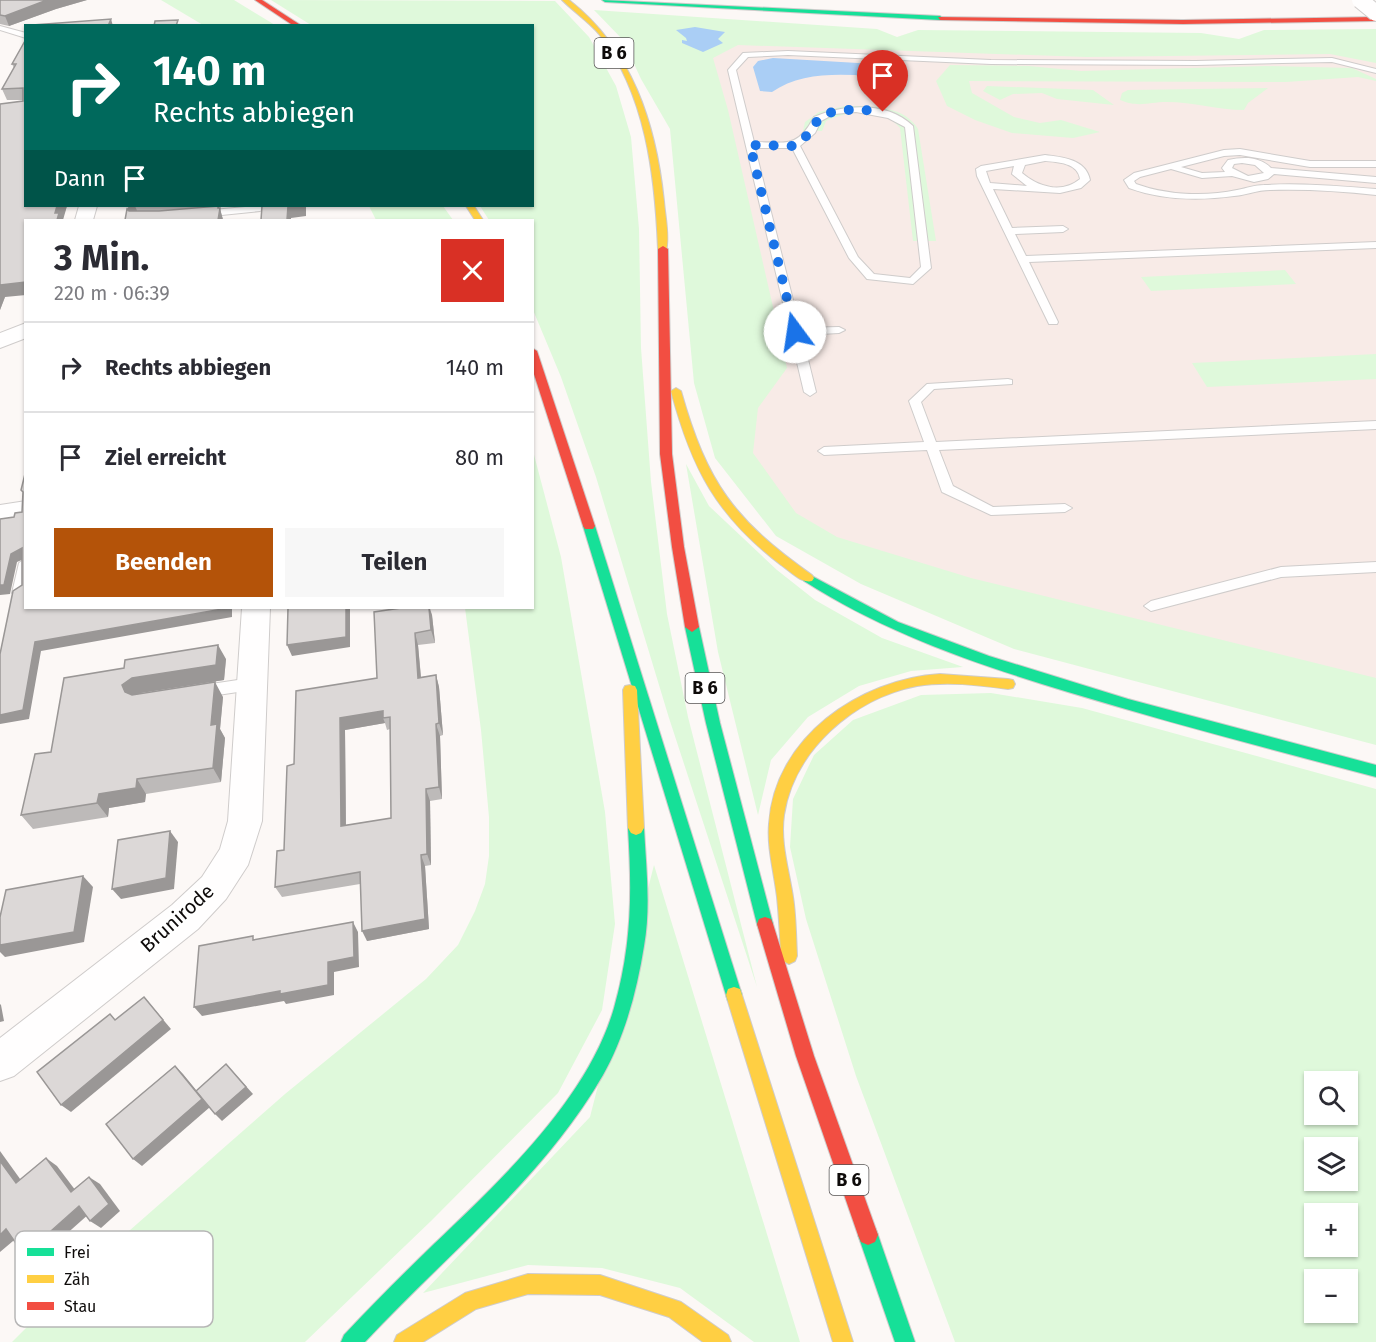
<!DOCTYPE html>
<html lang="de">
<meta charset="utf-8">
<style>
:root{--surface:#fff;--page:#f7f7f7;--text:#2b2b33;--muted:#7c7c81;--line:#e1e1e2;--accent:#b45309}
body{margin:0;font-family:"Fira Sans",sans-serif;background:var(--page);color:var(--text);height:100vh;display:flex;flex-direction:column;font-size:22px;white-space:nowrap}
*{box-sizing:border-box;margin:0}
p{font-size:20px;color:var(--muted)}
.icon{flex:none;width:33px;height:33px;fill:none;stroke:currentColor;stroke-width:2;stroke-linecap:round;stroke-linejoin:round}
.map{position:relative;flex:1;overflow:hidden}
.panel{position:absolute;left:24px;top:219px;width:510px;height:390px;display:flex;flex-direction:column;background:var(--surface);border-radius:0px;box-shadow:0 2px 4px #0004}
.panel>*{flex:none}
.guide{position:absolute;left:24px;top:24px;width:510px;height:183px;border-radius:0px;box-shadow:0 2px 4px #0004;background:#00695c;color:#fff;overflow:hidden}
.tools{position:absolute;left:1304px;top:1071px;display:grid;gap:12px}
.tools a{display:grid;place-items:center;width:54px;height:54px;border-radius:0px;background:var(--surface);box-shadow:0 2px 4px #0004;font-size:30px}
.pin{position:absolute;display:grid;place-items:center;width:51px;height:51px;color:#fff;margin:-62px -26px;border-radius:50% 50% 50% 0;rotate:-45deg;box-shadow:0 0 6px #0007}
.pin .icon{rotate:45deg}
.me{position:absolute;width:66px;margin:-33px;rotate:346deg;stroke-linejoin:round;filter:drop-shadow(0 0 4px #0008)}
.turn{display:flex;align-items:center;gap:21px;height:126px;padding:0 30px;font-size:27px}
.turn .icon{width:78px;height:78px;stroke-width:2.5}
.turn b{display:block;font-size:42px;line-height:51px}
.then{display:flex;align-items:center;height:57px;padding:0 30px;background:#0003;gap:12px;font-size:22px}
.round{display:grid;place-items:center;flex:none;width:63px;height:63px;border-radius:0px;background:var(--page)}
.headline{display:flex;align-items:center;justify-content:space-between;height:102px;padding:0 30px}
h1{font-size:36px;font-weight:700;line-height:45px}
.action{display:flex;gap:12px;margin-top:auto;padding:12px 30px}
.action a{flex:1;height:69px;border-radius:0px;background:var(--accent);color:#fff;font-size:24px;font-weight:700;line-height:69px;text-align:center}
.action a+a{background:var(--page);color:var(--text)}
ul{padding:0;list-style:none}
li{display:flex;align-items:center;gap:18px;height:90px;padding:0 30px;border-top:2px solid var(--line)}
li div{flex:1}
li b{display:block;font-size:22px}
li em{font-style:normal}
.map>svg:first-child{display:block}
.commercial{fill:#f8ebe7}
.green{fill:#dff9db;fill-rule:evenodd}
.water{fill:#aacef5}
.lines{fill:none;stroke-linecap:round;stroke-linejoin:round}
.lane-casing{stroke:#cfcccb;stroke-width:2}
.street-casing{stroke:#cfcccb;stroke-width:2}
.fast-casing{stroke:#cfcccb;stroke-width:2}
.slow-casing{stroke:#cfcccb;stroke-width:2}
.jam-casing{stroke:#cfcccb;stroke-width:2}
.lane{fill:#fffefe;fill-rule:evenodd}
.street{fill:#fffefe;fill-rule:evenodd}
.fast{fill:#16e098;fill-rule:evenodd}
.slow{fill:#ffcf43;fill-rule:evenodd}
.jam{fill:#f24e42;fill-rule:evenodd}
.street-bridge-casing{stroke:#cfcccb;stroke-width:18;stroke-linecap:butt}
.street-bridge{stroke:#fffefe;stroke-width:16}
.wall{fill:#bdbab9;fill-rule:evenodd}
.shaded-wall{fill:#9a9796}
.building{fill:#dcd8d7;stroke:#9a9796;stroke-width:1.5;fill-rule:evenodd}
.route{stroke:#1a73e8;stroke-width:10;stroke-dasharray:0 18}
.labels{text-anchor:middle;stroke-width:5;stroke-linejoin:round;paint-order:stroke}
.shield{fill:#fff;stroke:#565454;stroke-width:1.5}
.shield-label{font-size:18px;font-weight:bold;fill:#0e0b0a}
.street-label{font-size:20px;fill:#0e0b0a;stroke:#fff}
.key{fill:#fff;stroke:#b7b6b6;stroke-width:1.5}
.key-label{font-size:16px;fill:#0e0b0a}
</style>
<div class="map">
<svg width="1376" height="1342" viewBox="0 0 1376 1342">
<rect width="100%" height="100%" fill="#fcf8f6"/>
<polygon class="commercial" points="733,42 1350,49 1376,56 1376,686 809,541 732,452 681,78"/>
<g class="green">
<polygon points="161,0 234,0 275,25 203,25"/>
<polygon points="271,0 555,1 589,37 616,86 631,137 639,229 641,348 651,482 667,614 688,717 757,987 669,718 596,477 561,377 533,310 532,220 489,220 480,206 532,206 532,26 311,25"/>
<polygon points="594,10 877,29 897,37 918,30 1201,33 1239,39 1264,30 1376,29 1376,63 1330,54 1087,57 738,45 713,58 728,110 787,368 758,408 753,453 796,513 837,537 971,578 1376,678 1376,745 1014,649 861,584 776,536 715,458 694,383 670,129 641,79 623,40"/>
<polygon points="950,65 1029,66 1081,71 1266,66 1352,68 1376,79 1376,81 1358,77 1286,82 969,81 972,93 1014,117 1040,123 1061,120 1100,132 1073,138 1012,133 975,120 947,106 936,81"/>
<polygon points="987,86 1093,90 1114,105 1057,99 1042,93 1013,94 1000,100 983,91"/>
<path d="M1268,88L1248,103L1244,110C1218,110 1193,102 1167,102C1148,102 1139,108 1120,100L1122,93L1128,90Z"/>
<path d="M845,106C870,106 904,105 918,129L936,241H913L900,128C884,108 847,110 826,121L822,131H803L805,122L819,112Z"/>
<polygon points="369,206 443,206 453,220 376,220"/>
<polygon points="1285,270 1296,284 1151,291 1141,277"/>
<polygon points="1376,354 1376,379 1207,387 1192,363"/>
<polygon points="533,451 561,557 605,812 615,924 602,1010 558,1093 431,1221 305,1342 12,1342 80,1274 285,1094 426,979 458,945 475,911 485,884 489,856 489,817 481,730 465,608 532,608"/>
<polygon points="686,464 709,506 777,570 815,600 882,638 963,667 911,671 859,686 808,717 771,760 758,815 718,652"/>
<path d="M991,693L1082,708L1376,789V1342H955L856,1076L806,919L790,847L793,799L814,755L853,720L921,695ZM1314,1082H1347V1114H1314ZM1314,1148H1347V1180H1314ZM1314,1214H1347V1246H1314ZM1314,1280H1347V1312H1314Z"/>
<polygon points="654,865 800,1342 754,1342 680,1288 602,1268 528,1265 423,1293 590,1117"/>
</g>
<g class="water">
<polygon points="695,27 725,32 718,39 723,43 703,52 682,43 682,40 687,41 686,38 676,30"/>
<path d="M773,58L892,65L901,69L903,74L895,78C855,75 806,68 772,92L760,91L753,67L758,61Z"/>
</g>
<g class="lines">
<defs>
<g id="lane">
<polygon points="0,26 26,33 26,38 0,30"/>
<path d="M788,51L991,60L1196,61L1332,58L1376,69V73L1332,62L1196,65L991,64L788,55L748,57L736,70L754,142C786,142 797,149 814,117C843,104 888,101 913,126L931,268L913,284L867,279L849,258L792,148H755L800,328L839,327L845,330L839,333L802,335L816,392L810,396L804,392L728,70L743,53ZM856,112L888,118L905,127L921,267L910,278L874,274L858,257L800,146L815,133L821,121L834,114Z"/>
<path d="M1240,149L1310,161H1376V167H1310L1240,155L1224,156L1181,167L1202,173L1225,172L1222,168L1228,160C1243,157 1259,156 1271,168L1376,177V183L1274,174L1268,179L1254,182L1232,176L1202,178L1171,169L1140,177L1134,181L1136,184C1166,195 1205,197 1237,190C1247,188 1255,185 1264,185C1302,183 1339,186 1376,189V195C1341,191 1305,189 1270,190C1257,190 1246,195 1234,196C1198,201 1162,200 1129,188L1124,180L1134,173L1224,150ZM1242,163L1255,165L1264,173L1248,176L1232,168L1234,164Z"/>
<path d="M1045,155C1062,157 1086,159 1090,180L1081,188L1060,193L993,189L1012,228L1063,226L1068,229L1063,232L1015,234L1026,256L1376,242V248L1029,262L1058,322L1057,324H1049L977,176L976,169L981,166ZM1045,161C1058,162 1078,163 1080,179C1062,194 1038,187 1022,173L1025,165ZM1014,166L1012,174L1027,186L990,183L986,171Z"/>
<polygon points="256,206 265,208 260,211 202,217 197,214 202,211"/>
<polygon points="1008,379 1012,380 1012,384 934,389 921,402 936,442 1376,421 1376,429 939,450 953,486 993,507 1065,504 1072,508 1065,512 991,515 942,492 927,450 824,455 818,451 824,447 924,442 909,401 927,384"/>
<polygon points="26,558 26,594 19,598 12,593 19,563"/>
<polygon points="1376,562 1376,572 1281,577 1151,611 1144,606 1151,601 1281,567"/>
<polygon points="251,678 256,680 259,684 256,688 251,690 198,698 193,696 190,692 193,688 198,686"/>
</g>
<g id="street">
<polygon points="79,206 97,206 93,220 75,220"/>
<polygon points="26,323 26,338 0,348 0,333"/>
<polygon points="26,501 26,519 0,523 0,505"/>
<polygon points="242,608 270,608 262,821 248,865 226,899 198,929 14,1076 0,1081 0,1038 172,905 202,877 220,849 228,821"/>
</g>
<g id="fast">
<polygon points="602,0 940,16 943,18 940,20 605,2"/>
<polygon points="589,522 595,526 742,995 740,1001 734,1003 728,1001 726,995 583,526"/>
<path d="M808,574L898,622L989,656L1128,699L1376,765V777C1273,750 1170,723 1068,692C976,664 885,633 804,581L802,578L804,575Z"/>
<polygon points="692,622 699,627 720,723 773,924 771,929 765,931 759,929 757,924 706,723 685,627"/>
<path d="M636,821L641,823L644,828C646,867 651,907 644,946C637,990 625,1036 603,1075C543,1179 446,1255 365,1342H341L344,1335C373,1304 403,1274 434,1244C500,1181 588,1099 614,1008C632,945 632,893 628,828L631,823Z"/>
<polygon points="868,1225 875,1228 878,1235 915,1342 895,1342 858,1235 861,1228"/>
</g>
<g id="slow">
<path d="M562,0H569C632,49 656,124 664,201C665,216 670,237 666,251L658,249C655,176 646,94 599,34C588,21 574,12 562,0Z"/>
<polygon points="466,206 474,206 483,220 475,220"/>
<path d="M676,388L681,391C707,483 734,520 812,575L814,578L812,581C802,584 790,571 781,565C716,515 692,469 671,391Z"/>
<path d="M940,674L1008,679L1013,680L1015,684L1013,688L1008,689C978,685 947,681 917,686C854,698 794,750 784,815C780,842 789,870 793,897C796,916 796,936 797,956L795,961L789,964L783,961L781,956C780,936 779,916 777,897C774,872 767,848 769,824C774,738 860,679 940,674Z"/>
<polygon points="630,685 635,686 637,690 644,828 641,833 636,835 631,833 628,828 623,690 625,686"/>
<polygon points="734,987 740,989 742,995 853,1342 833,1342 726,995 728,989"/>
<polygon points="528,1274 600,1275 681,1302 728,1335 731,1342 703,1342 669,1317 600,1295 528,1294 476,1309 423,1342 394,1342 397,1335 465,1293"/>
</g>
<g id="jam">
<polygon points="255,0 262,0 302,26 294,26"/>
<polygon points="938,17 1183,20 1376,17 1376,21 1183,24 940,20"/>
<polygon points="663,246 668,249 672,454 684,547 699,627 692,632 685,627 672,547 660,454 658,249"/>
<polygon points="532,348 537,351 595,526 593,529 585,529 583,526 532,368"/>
<polygon points="765,917 771,919 773,924 814,1056 878,1235 875,1242 868,1245 861,1242 858,1235 796,1056 757,924 759,919"/>
</g>
</defs>
<use href="#lane" class="lane-casing"/>
<use href="#street" class="street-casing"/>
<use href="#fast" class="fast-casing"/>
<use href="#slow" class="slow-casing"/>
<use href="#jam" class="jam-casing"/>
<use href="#lane" class="lane"/>
<use href="#street" class="street"/>
<use href="#fast" class="fast"/>
<use href="#slow" class="slow"/>
<use href="#jam" class="jam"/>
<defs>
<polyline id="street-bridge" points="1360,0 1376,13"/>
</defs>
<use href="#street-bridge" class="street-bridge-casing"/>
<use href="#street-bridge" class="street-bridge"/>
</g>
<g class="wall">
<polygon points="0,0 87,0 56,9 9,26 0,24"/>
<polygon points="26,39 26,206 67,206 62,220 5,297 0,310 0,104 23,101 23,100 7,100 2,89 14,68 12,64"/>
<polygon points="128,206 223,206 223,207 219,207 223,219 128,210"/>
<path d="M401,608H430L432,615L435,643L418,645L421,677L436,675L439,687L443,735L440,736L442,799L430,801L431,865L425,866L429,929L367,941L360,884L282,897L275,887L284,850L294,764L377,678ZM385,723L387,730L390,729L391,818L346,825L345,730Z"/>
<polygon points="226,659 224,680 140,693 223,697 220,729 225,738 221,782 146,794 145,802 109,808 108,817 33,829 21,815 51,752 64,678"/>
</g>
<g class="shaded-wall">
<polygon points="47,0 87,0 56,9 9,26 5,16"/>
<polygon points="111,19 113,26 108,26"/>
<polygon points="57,206 67,206 63,220 57,220 55,213"/>
<polygon points="131,206 135,206 139,215 132,219 127,208"/>
<polygon points="218,206 219,210 220,208 223,220 218,220"/>
<polygon points="288,206 306,206 306,216 291,218 291,220 287,220"/>
<polygon points="26,282 26,295 5,297 0,310 0,285"/>
<polygon points="22,548 26,558 17,562 10,594 0,595 0,585 11,554"/>
<polygon points="228,608 232,608 232,617 41,651 29,719 0,724 0,715 35,642"/>
<polygon points="346,608 350,608 350,647 292,656 287,645"/>
<polygon points="429,608 432,615 435,643 431,630"/>
<polygon points="415,633 418,645 422,690 418,678"/>
<polygon points="218,645 226,659 224,680 141,693 131,700 125,692 122,685 132,678"/>
<polygon points="436,675 439,687 443,735 439,723"/>
<polygon points="215,682 223,697 220,729 225,738 221,782 213,768 211,725"/>
<polygon points="383,711 383,718 385,723 345,730 346,837 341,826 340,718"/>
<polygon points="436,724 440,736 442,799 439,787"/>
<polygon points="137,779 146,794 145,802 109,808 108,817 97,803 99,794"/>
<polygon points="426,789 430,801 431,865 427,854"/>
<polygon points="170,831 178,842 174,889 121,899 112,889"/>
<polygon points="421,855 425,866 429,929 367,941 362,931"/>
<polygon points="83,876 93,887 84,942 5,957 0,952 0,945"/>
<polygon points="353,922 358,932 359,967 334,972 334,995 286,1004 284,1001 202,1016 194,1007 328,962"/>
<polygon points="144,997 171,1029 71,1112 61,1105"/>
<polygon points="0,1004 1,1005 4,1021 0,1022"/>
<polygon points="226,1064 253,1094 222,1121 215,1114"/>
<polygon points="175,1066 183,1074 210,1107 142,1166 133,1159"/>
<polygon points="0,1151 28,1190 16,1183 0,1161"/>
<polygon points="46,1158 57,1166 82,1199 71,1192"/>
<polygon points="89,1177 100,1184 120,1211 101,1228 90,1221"/>
<polygon points="79,1206 90,1213 36,1261 24,1255"/>
<polygon points="6,1229 19,1236 0,1252 0,1235"/>
</g>
<g class="building">
<polygon points="0,0 47,0 5,16 0,15"/>
<polygon points="111,19 108,26 33,26 33,25"/>
<polygon points="178,20 176,26 154,26 155,21"/>
<polygon points="26,39 26,206 57,206 55,213 59,213 57,220 26,220 26,282 0,285 0,104 23,101 23,88 2,89 16,64 12,64"/>
<polygon points="218,206 218,208 220,208 218,220 125,220 127,209 129,211 159,211"/>
<polygon points="262,206 297,206 288,206 287,220 261,220"/>
<polygon points="26,470 26,608 228,608 35,642 23,710 0,715 0,654 13,591 22,585 22,548 11,554 4,585 0,585 0,519 14,517 15,513 22,512 23,492 21,490"/>
<polygon points="288,608 346,608 346,637 287,645"/>
<path d="M401,608H429L431,630L415,633L418,678L436,675L439,723L436,724L439,787L426,789L427,854L421,855L425,919L362,931L360,872L275,887L277,851L284,850L287,766L294,764L296,691L377,678L374,612ZM383,711V718L390,717L391,818L341,826L340,718Z"/>
<polygon points="218,645 216,665 132,678 122,685 125,692 132,695 215,682 211,725 217,724 213,768 137,779 136,788 99,794 97,803 21,815 35,754 51,752 64,678 124,668 125,660"/>
<polygon points="170,831 166,878 112,889 118,840"/>
<polygon points="83,876 74,932 0,945 0,917 6,890"/>
<polygon points="353,922 354,957 328,962 328,985 280,994 280,991 194,1007 199,946 253,936 253,940"/>
<polygon points="144,997 163,1020 61,1105 37,1072 110,1014 115,1020"/>
<polygon points="226,1064 246,1087 215,1114 196,1091"/>
<polygon points="175,1066 202,1099 133,1159 106,1124"/>
<polygon points="46,1158 71,1192 89,1177 109,1204 90,1221 79,1206 24,1255 6,1229 0,1235 0,1161 16,1183"/>
</g>
<g class="lines">
<polyline class="route" points="795,332 750,145 795,146 812,131 818,119 832,112 856,109 883,112"/>
</g>
<g class="labels">
<g class="shield">
<rect x="594.5" y="38" width="39" height="30" rx="4.5"/>
<rect x="685.5" y="673" width="39" height="30" rx="4.5"/>
<rect x="829.5" y="1165" width="39" height="30" rx="4.5"/>
</g>
<g class="shield-label">
<text x="614" y="59">B 6</text>
<text x="705" y="694">B 6</text>
<text x="849" y="1186">B 6</text>
</g>
<g class="street-label">
<text transform="translate(177 918) rotate(-42)" y="7">Brunirode</text>
</g>
</g>
<rect x="15" y="1231" width="198" height="96" rx="9" class="key"/>
<rect x="27" y="1248" width="27" height="8" fill="#16e098"/>
<rect x="27" y="1275" width="27" height="8" fill="#ffcf43"/>
<rect x="27" y="1302" width="27" height="8" fill="#f24e42"/>
<g class="key-label">
<text x="64" y="1258">Frei</text>
<text x="64" y="1285">Zäh</text>
<text x="64" y="1312">Stau</text>
</g>
</svg>
<div class="tools">
<a><svg class="icon" aria-label="search" viewBox="0 0 24 24"><circle cx="10" cy="10" r="6"/><path d="M15 15l6 6"/></svg></a>
<a><svg class="icon" aria-label="layers" viewBox="0 0 24 24"><path d="M12 4l9 5-9 5-9-5zM3 14l9 5 9-5"/></svg></a>
<a>+</a>
<a>−</a>
</div>
<div class="pin" style="left:883px;top:112px;background:#d93025"><svg class="icon" aria-label="arrive" viewBox="0 0 24 24"><path d="M6 21V4h12l-3 4 3 4H6"/></svg></div>
<svg class="me" style="left:795px;top:332px" viewBox="-20 -20 40 40"><circle r="19" fill="#fff"/><path d="M0-13L10 11 0 6-10 11z" fill="#1a73e8"/></svg>
<div class="guide">
<div class="turn"><svg class="icon" aria-label="right" viewBox="0 0 24 24"><path d="M7 20v-9h11M14 6l5 5-5 5"/></svg><div><b>140 m</b>Rechts abbiegen</div></div>
<div class="then">Dann<svg class="icon" aria-label="arrive" viewBox="0 0 24 24"><path d="M6 21V4h12l-3 4 3 4H6"/></svg></div>
</div>
<section class="panel">
<div class="headline"><div><h1>3 Min.</h1><p>220 m · 06:39</p></div><a class="round" style="background:#d93025;color:#fff"><svg class="icon" aria-label="close" viewBox="0 0 24 24"><path d="M6 6l12 12M18 6L6 18"/></svg></a></div>
<ul>
<li><svg class="icon" aria-label="right" viewBox="0 0 24 24"><path d="M7 20v-9h11M14 6l5 5-5 5"/></svg><div><b>Rechts abbiegen</b></div><em>140 m</em></li>
<li><svg class="icon" aria-label="arrive" viewBox="0 0 24 24"><path d="M6 21V4h12l-3 4 3 4H6"/></svg><div><b>Ziel erreicht</b></div><em>80 m</em></li>
</ul>
<div class="action"><a>Beenden</a><a>Teilen</a></div>
</section>
</div>
